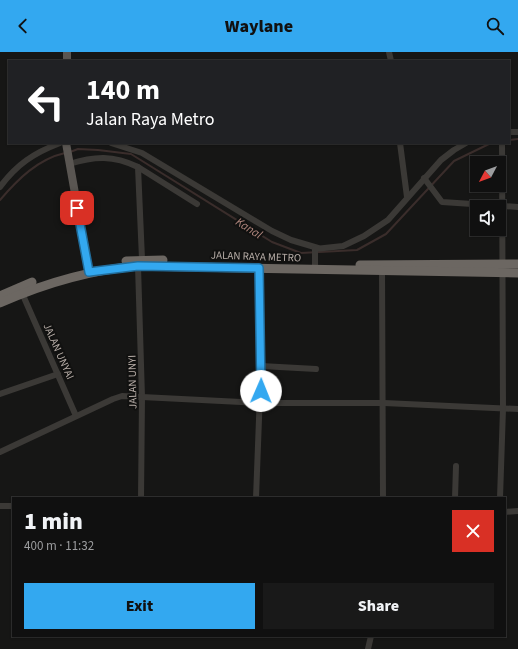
<!DOCTYPE html>
<meta charset="utf-8">
<style>
:root{--surface:#101010;--page:#191919;--text:#f1f3f6;--muted:#9c9d9f;--line:#303030;--accent:#33a8f0}
body{margin:0;font-family:"Source Sans 3",sans-serif;background:var(--page);color:var(--text);height:100vh;display:flex;flex-direction:column;font-size:15px;white-space:nowrap}
*{box-sizing:border-box;margin:0}
p{font-size:13px;color:var(--muted)}
.icon{flex:none;width:22px;height:22px;fill:none;stroke:currentColor;stroke-width:2;stroke-linecap:round;stroke-linejoin:round}
.map{position:relative;flex:1;overflow:hidden}
.details{position:absolute;left:12px;top:445px;width:494px;height:140px;display:flex;flex-direction:column;background:var(--surface);border-radius:0px;box-shadow:0 1px 3px #0004,0 0 0 1px var(--line)}
.details>*{flex:none}
.banner{position:absolute;left:8px;top:8px;width:502px;height:84px;border-radius:0px;box-shadow:0 1px 3px #0004,0 0 0 1px var(--line);background:#202124;color:#fff;overflow:hidden}
.needle{width:26px;rotate:229deg}
.tools{position:absolute;left:470px;top:104px;display:grid;gap:8px}
.tools a{display:grid;place-items:center;width:36px;height:36px;border-radius:0px;background:var(--surface);box-shadow:0 1px 3px #0004,0 0 0 1px var(--line);font-size:20px}
.pin{position:absolute;display:grid;place-items:center;width:34px;height:34px;color:#fff;margin:-17px;border-radius:8px;box-shadow:0 2px 6px #0006}
.me{position:absolute;width:44px;margin:-22px;rotate:1deg;stroke-linejoin:round;filter:drop-shadow(0 0 3px #0008)}
.turn{display:flex;align-items:center;gap:14px;height:84px;padding:0 12px;font-size:18px}
.turn .icon{width:52px;height:52px;stroke-width:2.5}
.turn b{display:block;font-size:28px;line-height:34px}
.round{display:grid;place-items:center;flex:none;width:42px;height:42px;border-radius:0px;background:var(--page)}
.summary{display:flex;align-items:center;justify-content:space-between;height:68px;padding:0 12px}
h1{font-size:24px;font-weight:800;line-height:30px}
.primary-button{display:flex;gap:8px;margin-top:auto;padding:8px 12px}
.primary-button a{flex:1;height:46px;border-radius:0px;background:var(--accent);color:#111;font-size:16px;font-weight:800;line-height:46px;text-align:center}
.primary-button a+a{background:var(--page);color:var(--text)}
header{display:flex;justify-content:space-between;align-items:center;height:52px;padding:0 12px;background:var(--accent);color:#111;font-size:18px;font-weight:800}
.map>svg:first-child{display:block}
.lines{fill:none;stroke-linecap:round;stroke-linejoin:round}
.stream{stroke:#3a2d2b;stroke-width:2}
.minor{stroke:#3b3936;stroke-width:6}
.major{stroke:#5a5652;stroke-width:8}
.highway{stroke:#6c6762;stroke-width:9}
.route-casing{stroke:#216d9c;stroke-width:10}
.route{stroke:#33a8f0;stroke-width:7}
.labels{text-anchor:middle;stroke-width:4;stroke-linejoin:round;paint-order:stroke}
.street-label{font-size:11px;fill:#b7ada7;stroke:#111110}
.water-label{font-size:12px;font-style:italic;fill:#b1877e;stroke:#111110}
</style>
<header><svg class="icon" aria-label="back" viewBox="0 0 24 24"><path d="M15 5l-7 7 7 7"/></svg>Waylane<svg class="icon" aria-label="search" viewBox="0 0 24 24"><circle cx="10" cy="10" r="6"/><path d="M15 15l6 6"/></svg></header>
<div class="map">
<svg width="518" height="597" viewBox="0 0 518 597">
<rect width="100%" height="100%" fill="#161615"/>
<g class="lines">
<g class="stream">
<polyline points="509,88 518,87"/>
<polyline points="70,100 78,97 98,98 131,102 272,190 301,201 357,198 386,182 454,109 491,91"/>
<path d="M0,148C18,127 38,107 65,101"/>
</g>
<g class="minor">
<polyline points="389,0 391,9"/>
<polyline points="509,80 518,80"/>
<polyline points="111,91 142,101 272,179 291,188 318,196"/>
<polyline points="400,91 407,145"/>
<path d="M69,112C95,104 113,103 138,115L142,207"/>
<polyline points="138,115 197,152"/>
<polyline points="424,126 442,150 518,155"/>
<path d="M0,135C17,112 34,101 60,91"/>
<polyline points="315,213 315,197 343,194 364,184 388,168 441,108 454,98 466,91"/>
<polyline points="138,214 142,345 141,446"/>
<polyline points="382,216 383,446"/>
<polyline points="22,241 76,364"/>
<polyline points="261,314 316,317"/>
<polyline points="0,342 58,322"/>
<polyline points="0,400 113,347 122,344 261,351 384,351 518,357"/>
<polyline points="256,446 261,314 259,216"/>
<polyline points="455,446 456,414"/>
<polyline points="500,446 503,357 502,91"/>
<polyline points="0,454 13,454"/>
<polyline points="505,460 518,459"/>
<polyline points="368,597 371,584"/>
</g>
<g class="major">
<polyline points="67,9 67,0"/>
<polyline points="66,91 89,220"/>
</g>
<g class="highway">
<polyline points="126,209 163,208"/>
<polyline points="360,213 518,212"/>
<polyline points="0,244 32,230"/>
<path d="M0,251C45,231 89,218 138,214L518,221"/>
</g>
</g>
<g class="lines">
<defs>
<polyline id="route" points="77,156 89,220 138,214 259,216 261,339"/>
</defs>
<use href="#route" class="route-casing"/>
<use href="#route" class="route"/>
</g>
<g class="labels">
<g class="street-label">
<text transform="translate(256 204) rotate(2)" y="4">JALAN RAYA METRO</text>
<text transform="translate(59 299) rotate(66)" y="4">JALAN UNYAI</text>
<text transform="translate(132 330) rotate(-91)" y="4">JALAN UNYI</text>
</g>
<g class="water-label">
<text transform="translate(249 176) rotate(32)" y="4">Kanal</text>
</g>
</g>
</svg>
<div class="tools">
<a><svg class="needle" viewBox="-14 -14 28 28"><path d="M0-13l5 13h-10z" fill="#e53935"/><path d="M0 13l5-13h-10z" fill="#9c9d9f"/></svg></a>
<a><svg class="icon" aria-label="sound" viewBox="0 0 24 24"><path d="M4 9h4l5-4v14l-5-4H4zM17 9q2 3 0 6"/></svg></a>
</div>
<div class="pin" style="left:77px;top:156px;background:#d93025"><svg class="icon" aria-label="arrive" viewBox="0 0 24 24"><path d="M6 21V4h12l-3 4 3 4H6"/></svg></div>
<svg class="me" style="left:261px;top:339px" viewBox="-20 -20 40 40"><circle r="19" fill="#fff"/><path d="M0-13L10 11 0 6-10 11z" fill="#33a8f0"/></svg>
<div class="banner">
<div class="turn"><svg class="icon" aria-label="left" viewBox="0 0 24 24"><path d="M17 20v-9H6M10 6l-5 5 5 5"/></svg><div><b>140 m</b>Jalan Raya Metro</div></div>
</div>
<section class="details">
<div class="summary"><div><h1>1 min</h1><p>400 m · 11:32</p></div><a class="round" style="background:#d93025;color:#fff"><svg class="icon" aria-label="close" viewBox="0 0 24 24"><path d="M6 6l12 12M18 6L6 18"/></svg></a></div>
<div class="primary-button"><a>Exit</a><a>Share</a></div>
</section>
</div>
